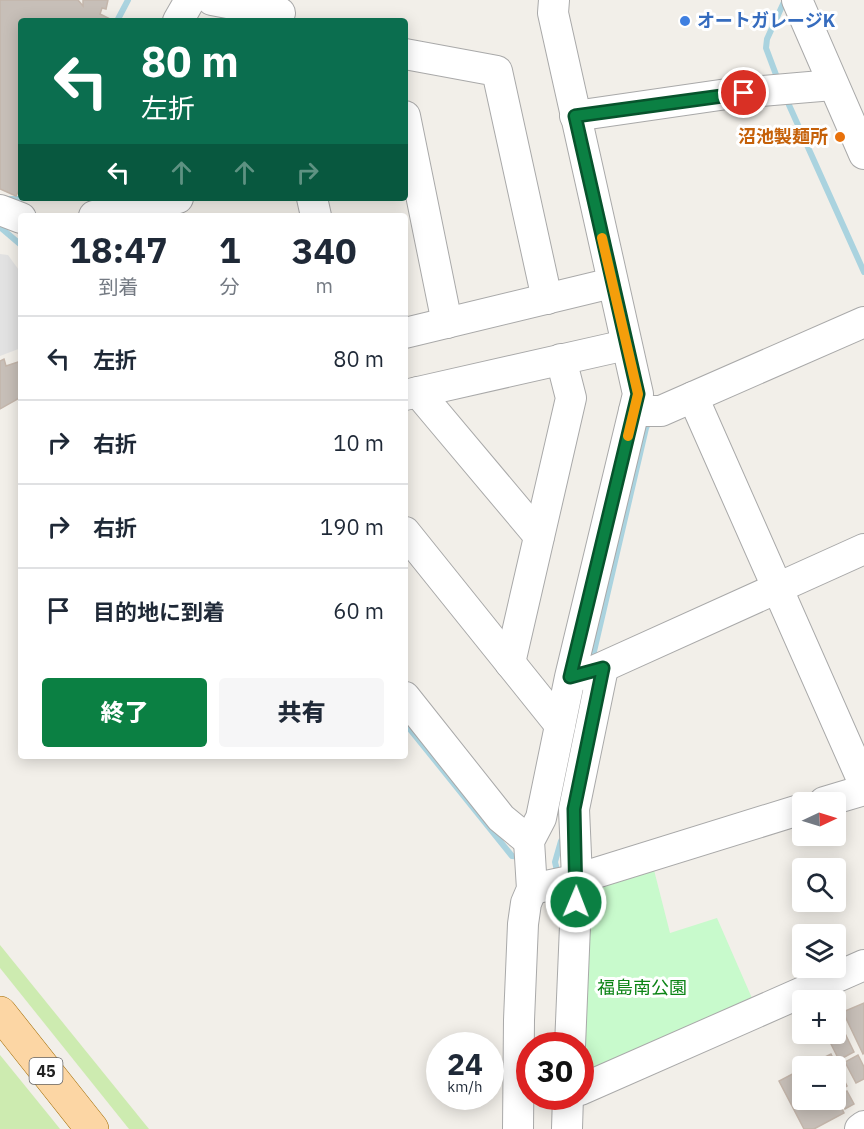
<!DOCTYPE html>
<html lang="ja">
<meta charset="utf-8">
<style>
:root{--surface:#fff;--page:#f6f6f7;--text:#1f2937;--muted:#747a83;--line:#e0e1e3;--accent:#0b8043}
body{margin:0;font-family:"IBM Plex Sans","Noto Sans JP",sans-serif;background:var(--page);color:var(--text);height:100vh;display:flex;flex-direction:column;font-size:22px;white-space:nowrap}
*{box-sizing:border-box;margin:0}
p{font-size:20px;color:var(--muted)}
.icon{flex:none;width:33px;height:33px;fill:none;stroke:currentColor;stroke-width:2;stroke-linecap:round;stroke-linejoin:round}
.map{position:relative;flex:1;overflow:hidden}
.panel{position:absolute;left:18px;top:213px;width:390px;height:546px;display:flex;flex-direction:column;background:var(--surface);border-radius:6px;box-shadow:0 3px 15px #0003}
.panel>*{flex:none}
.banner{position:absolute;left:18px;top:18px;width:390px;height:183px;border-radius:6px;box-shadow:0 3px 15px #0003;background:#0b6e4f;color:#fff;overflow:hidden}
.needle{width:39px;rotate:86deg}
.fabs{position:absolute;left:792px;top:792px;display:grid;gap:12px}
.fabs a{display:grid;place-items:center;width:54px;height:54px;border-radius:6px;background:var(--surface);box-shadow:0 3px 15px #0003;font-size:30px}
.speed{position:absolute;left:426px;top:1032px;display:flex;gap:12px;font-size:30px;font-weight:700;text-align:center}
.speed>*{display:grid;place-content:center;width:78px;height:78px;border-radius:50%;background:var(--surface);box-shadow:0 3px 15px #0003;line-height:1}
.speed small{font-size:15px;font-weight:400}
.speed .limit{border:9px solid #d22;background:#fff;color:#111}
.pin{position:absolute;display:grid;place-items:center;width:51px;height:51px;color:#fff;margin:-26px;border:3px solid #fff;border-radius:50%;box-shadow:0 2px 6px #0007}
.me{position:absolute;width:66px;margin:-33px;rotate:1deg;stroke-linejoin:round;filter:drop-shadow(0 0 4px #0008)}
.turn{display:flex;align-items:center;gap:21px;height:126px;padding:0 24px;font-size:27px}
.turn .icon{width:78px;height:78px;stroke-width:2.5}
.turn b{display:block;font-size:42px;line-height:51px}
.lanes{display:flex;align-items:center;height:57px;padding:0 24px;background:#0003;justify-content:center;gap:30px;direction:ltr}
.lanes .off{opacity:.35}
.eta{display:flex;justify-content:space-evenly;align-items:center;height:102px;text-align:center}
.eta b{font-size:36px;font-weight:800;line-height:42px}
.action{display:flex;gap:12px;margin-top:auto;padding:12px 24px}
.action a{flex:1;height:69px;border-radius:6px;background:var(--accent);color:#fff;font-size:24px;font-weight:800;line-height:69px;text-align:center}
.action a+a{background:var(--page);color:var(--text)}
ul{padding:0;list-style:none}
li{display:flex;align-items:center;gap:18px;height:84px;padding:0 24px;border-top:2px solid var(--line)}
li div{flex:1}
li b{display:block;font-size:22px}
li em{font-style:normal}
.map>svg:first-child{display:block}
.grass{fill:#cdebb0}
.park{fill:#c8facc}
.parking{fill:#e2e2e2}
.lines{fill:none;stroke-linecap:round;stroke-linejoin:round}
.stream{stroke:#aad3df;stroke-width:6}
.building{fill:#c7bfb8;stroke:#c4b6ab;stroke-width:1.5}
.minor-casing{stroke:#a9a9a9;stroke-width:32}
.major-casing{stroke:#a06b00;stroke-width:34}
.minor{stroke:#fff;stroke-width:30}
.major{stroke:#fcd6a4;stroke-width:33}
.route-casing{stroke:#07532c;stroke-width:15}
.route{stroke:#0b8043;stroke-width:10}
.slow{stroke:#f59e0b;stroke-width:10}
.shop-dot{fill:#3f7fe0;stroke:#fff;stroke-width:2}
.food-dot{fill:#e8710a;stroke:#fff;stroke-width:2}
.labels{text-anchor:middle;stroke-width:6;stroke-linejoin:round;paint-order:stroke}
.shield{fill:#fff;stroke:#646464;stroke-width:1.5}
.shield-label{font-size:16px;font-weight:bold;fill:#222}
.shop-label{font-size:18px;font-weight:bold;fill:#366cbe;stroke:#fff;text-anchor:start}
.food-label{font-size:18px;font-weight:bold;fill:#c56008;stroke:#fff;text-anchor:end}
.park-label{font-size:18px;fill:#0c8416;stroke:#fff}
</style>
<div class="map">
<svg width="864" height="1129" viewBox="0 0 864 1129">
<rect width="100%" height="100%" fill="#f2efe9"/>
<g class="grass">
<polygon points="0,945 149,1129 129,1129 0,968"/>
<polygon points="0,1055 52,1119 60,1129 0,1129"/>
</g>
<polygon class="park" points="654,870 670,933 717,918 755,1005 581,1084 587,886"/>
<polygon class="parking" points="0,254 8,255 21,273 21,348 0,356"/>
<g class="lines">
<g class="stream">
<polyline points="117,21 128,0"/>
<polyline points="778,80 766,48 767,39 784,2"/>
<polyline points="789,105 864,272"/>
<polyline points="8,199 19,199 21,197"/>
<polyline points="0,227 21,245"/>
<polyline points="592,660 646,428 650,420"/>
<polyline points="405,723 512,856 522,857"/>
<polyline points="558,875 555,862 561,841"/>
</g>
</g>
<g class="building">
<polygon points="0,0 78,0 83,6 83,0 108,0 106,9 102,8 100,14 110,19 21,21 21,186 16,196 0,189"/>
<polygon points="4,359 6,366 21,361 21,397 0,409 0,361"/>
<polygon points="864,1003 864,1053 863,1054 843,1012"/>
<polygon points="836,1015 854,1052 839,1060 826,1034 836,1034"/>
<polygon points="831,1054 847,1086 836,1093 836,1066 807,1066"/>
<polygon points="858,1055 864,1067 864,1079 856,1083 845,1062"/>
<polygon points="802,1069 802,1100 836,1100 836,1096 844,1113 814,1129 804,1129 779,1081"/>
<polygon points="847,1091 854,1104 845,1109 838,1096"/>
</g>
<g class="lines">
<defs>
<g id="minor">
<polyline points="212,0 280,13"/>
<polyline points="797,0 864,154"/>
<polyline points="178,21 190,0"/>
<polyline points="405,54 497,71 547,299"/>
<polyline points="405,116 447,323"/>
<polyline points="575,116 727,94 833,85"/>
<polyline points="312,198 316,216"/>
<polyline points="0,210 21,218"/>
<polyline points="94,216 178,198"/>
<polyline points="405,333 612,283"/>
<polyline points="418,392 539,536"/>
<polyline points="405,395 626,345"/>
<polyline points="693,397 864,784"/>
<polyline points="634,411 661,411 864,322"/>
<polyline points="405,532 560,725"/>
<polyline points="510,663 571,398 561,359"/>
<polyline points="585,675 864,549"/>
<polyline points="405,697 501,818 529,841"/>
<polyline points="824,802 864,790"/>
<polyline points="532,889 570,881 802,809"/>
<polyline points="570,1046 577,878 574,809 603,668"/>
<polyline points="580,1090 864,965"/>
<polyline points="518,1129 519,1020 523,924 526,903 532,889 529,841 541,818 570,677 638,394 553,13 554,0"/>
<polyline points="567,1129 568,1096"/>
<polyline points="860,1129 864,1126"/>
</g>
<polyline id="major" points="0,1013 92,1129"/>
</defs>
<use href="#minor" class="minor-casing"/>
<use href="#major" class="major-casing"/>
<use href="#minor" class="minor"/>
<use href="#major" class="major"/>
</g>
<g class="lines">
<defs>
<polyline id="route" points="576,902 574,809 603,668 570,677 638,394 575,116 744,93"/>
</defs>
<use href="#route" class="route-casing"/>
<use href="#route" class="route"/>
<polyline class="slow" points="602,238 638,394 628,436"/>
</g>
<circle class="shop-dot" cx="685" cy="21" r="6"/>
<circle class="food-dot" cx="840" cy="137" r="6"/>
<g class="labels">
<rect class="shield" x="29.5" y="1058" width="33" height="26" rx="4.5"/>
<g class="shield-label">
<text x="46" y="1077">45</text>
</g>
<g class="shop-label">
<text x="697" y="27">オートガレージK</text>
</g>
<g class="food-label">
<text x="828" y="143">沼池製麺所</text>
</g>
<g class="park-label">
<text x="642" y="994">福島南公園</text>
</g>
</g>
</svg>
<div class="fabs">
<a><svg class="needle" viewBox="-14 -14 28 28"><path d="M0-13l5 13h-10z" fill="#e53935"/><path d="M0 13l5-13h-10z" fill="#747a83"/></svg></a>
<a><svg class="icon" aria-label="search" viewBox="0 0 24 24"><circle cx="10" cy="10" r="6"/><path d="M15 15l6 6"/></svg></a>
<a><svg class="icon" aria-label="layers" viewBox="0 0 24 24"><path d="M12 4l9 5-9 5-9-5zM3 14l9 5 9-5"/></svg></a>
<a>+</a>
<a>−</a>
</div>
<div class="speed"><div>24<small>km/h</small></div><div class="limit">30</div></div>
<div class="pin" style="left:744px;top:93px;background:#d93025"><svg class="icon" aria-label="arrive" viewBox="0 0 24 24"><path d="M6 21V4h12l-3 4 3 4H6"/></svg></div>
<svg class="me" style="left:576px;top:902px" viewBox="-20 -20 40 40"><circle r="17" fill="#0b8043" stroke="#fff" stroke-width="3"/><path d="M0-11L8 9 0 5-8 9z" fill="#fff"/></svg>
<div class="banner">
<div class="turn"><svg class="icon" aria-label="left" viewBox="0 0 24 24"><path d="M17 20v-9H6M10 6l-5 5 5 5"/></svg><div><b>80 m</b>左折</div></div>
<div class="lanes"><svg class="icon" aria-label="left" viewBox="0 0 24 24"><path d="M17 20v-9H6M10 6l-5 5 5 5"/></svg><svg class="icon off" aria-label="ahead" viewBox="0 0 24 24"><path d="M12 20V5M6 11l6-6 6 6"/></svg><svg class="icon off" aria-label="ahead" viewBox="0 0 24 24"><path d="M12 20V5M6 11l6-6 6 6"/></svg><svg class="icon off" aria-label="right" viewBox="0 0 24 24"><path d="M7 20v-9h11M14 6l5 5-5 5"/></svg></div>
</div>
<section class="panel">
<div class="eta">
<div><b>18:47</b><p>到着</p></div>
<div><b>1</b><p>分</p></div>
<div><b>340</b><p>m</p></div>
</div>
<ul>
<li><svg class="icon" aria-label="left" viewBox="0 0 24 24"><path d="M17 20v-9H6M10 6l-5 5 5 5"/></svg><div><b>左折</b></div><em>80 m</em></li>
<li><svg class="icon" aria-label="right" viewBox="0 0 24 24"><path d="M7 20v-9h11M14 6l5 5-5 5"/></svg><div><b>右折</b></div><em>10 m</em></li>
<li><svg class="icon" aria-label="right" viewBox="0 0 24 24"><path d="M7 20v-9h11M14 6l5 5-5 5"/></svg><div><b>右折</b></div><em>190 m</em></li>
<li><svg class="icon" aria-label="arrive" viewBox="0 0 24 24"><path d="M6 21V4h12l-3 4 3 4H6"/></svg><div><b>目的地に到着</b></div><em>60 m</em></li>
</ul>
<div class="action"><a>終了</a><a>共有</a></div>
</section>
</div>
